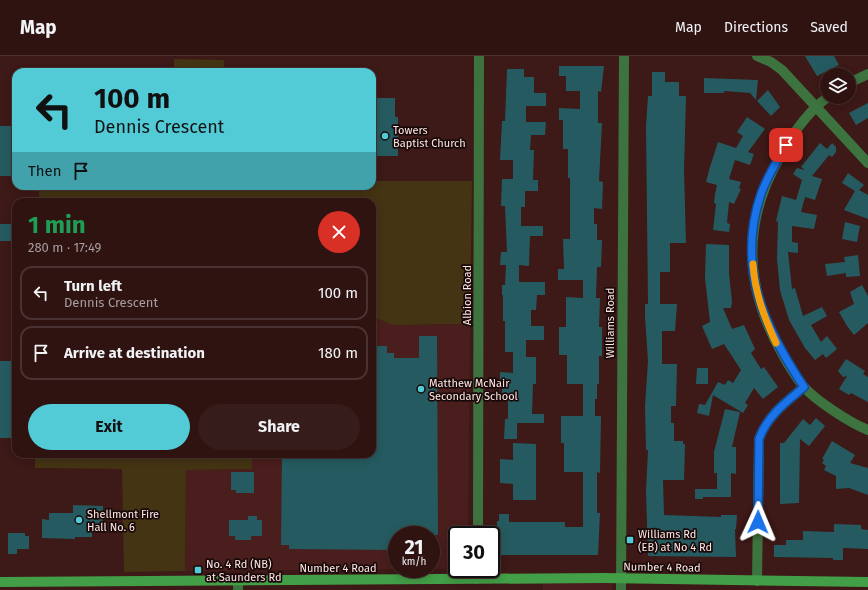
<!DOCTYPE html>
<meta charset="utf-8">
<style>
:root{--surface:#2e1311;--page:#361c1a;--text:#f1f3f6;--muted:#a79e9f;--line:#493231;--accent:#52cbd7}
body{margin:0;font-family:"Fira Sans",sans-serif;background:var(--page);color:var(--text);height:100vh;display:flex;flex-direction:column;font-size:15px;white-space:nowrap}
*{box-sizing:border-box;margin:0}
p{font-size:13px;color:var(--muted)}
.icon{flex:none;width:22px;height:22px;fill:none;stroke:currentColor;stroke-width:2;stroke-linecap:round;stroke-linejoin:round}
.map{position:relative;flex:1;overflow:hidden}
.sheet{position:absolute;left:12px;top:142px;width:364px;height:260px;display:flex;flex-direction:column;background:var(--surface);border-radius:12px;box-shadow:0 2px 10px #0003,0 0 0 1px var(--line)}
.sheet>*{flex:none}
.top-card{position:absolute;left:12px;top:12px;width:364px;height:122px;border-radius:12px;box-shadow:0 2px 10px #0003,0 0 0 1px var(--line);background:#52cbd7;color:#111;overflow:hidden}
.buttons{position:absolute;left:820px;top:12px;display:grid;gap:8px}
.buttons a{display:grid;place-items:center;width:36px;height:36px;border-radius:50%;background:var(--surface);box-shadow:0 2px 10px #0003,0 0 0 1px var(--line);font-size:20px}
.speed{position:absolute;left:388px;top:470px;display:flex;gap:8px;font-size:20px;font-weight:700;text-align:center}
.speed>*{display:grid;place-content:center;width:52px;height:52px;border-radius:50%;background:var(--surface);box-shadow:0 2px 10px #0003,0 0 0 1px var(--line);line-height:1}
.speed small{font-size:10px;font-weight:400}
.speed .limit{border:2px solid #111;border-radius:6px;background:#fff;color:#111}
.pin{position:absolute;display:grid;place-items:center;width:34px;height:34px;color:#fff;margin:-17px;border-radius:8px;box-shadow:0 2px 6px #0006}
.me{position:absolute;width:44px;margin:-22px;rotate:1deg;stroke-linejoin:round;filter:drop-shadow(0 0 3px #0008)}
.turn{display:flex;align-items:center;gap:14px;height:84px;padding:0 16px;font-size:18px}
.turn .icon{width:52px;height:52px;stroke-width:2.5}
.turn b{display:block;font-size:28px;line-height:34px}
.then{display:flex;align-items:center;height:38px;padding:0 16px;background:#0003;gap:8px;font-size:15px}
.round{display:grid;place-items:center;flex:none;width:42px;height:42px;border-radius:21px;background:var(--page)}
.overview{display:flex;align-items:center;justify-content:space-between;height:68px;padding:0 16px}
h1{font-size:24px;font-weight:700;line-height:30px;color:#1e9e55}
.cta{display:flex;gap:8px;margin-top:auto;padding:8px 16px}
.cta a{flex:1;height:46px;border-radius:24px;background:var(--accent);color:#111;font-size:16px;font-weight:700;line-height:46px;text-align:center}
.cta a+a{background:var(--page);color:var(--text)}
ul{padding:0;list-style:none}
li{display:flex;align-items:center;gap:12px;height:54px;margin:0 8px 6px;padding:0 8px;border:2px solid var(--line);border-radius:12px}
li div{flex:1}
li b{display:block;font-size:15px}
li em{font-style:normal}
header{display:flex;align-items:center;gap:24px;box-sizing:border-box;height:56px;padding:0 20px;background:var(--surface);border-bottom:1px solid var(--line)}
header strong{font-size:19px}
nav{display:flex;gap:22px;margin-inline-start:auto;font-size:14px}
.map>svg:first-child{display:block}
.built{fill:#4a1e1c}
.green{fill:#443413}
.building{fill:#255b60}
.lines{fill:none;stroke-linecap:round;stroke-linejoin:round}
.minor{stroke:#3d733e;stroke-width:10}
.tertiary{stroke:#3d733e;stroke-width:10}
.secondary{stroke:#439f47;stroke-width:10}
.route-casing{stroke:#114b97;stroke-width:10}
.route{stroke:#1a73e8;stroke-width:7}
.slow{stroke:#f59e0b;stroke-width:7}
.poi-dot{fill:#52cbd7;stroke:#190909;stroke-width:1.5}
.labels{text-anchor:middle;stroke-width:3.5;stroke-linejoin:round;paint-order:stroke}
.poi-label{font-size:11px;fill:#fde8e6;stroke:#190909;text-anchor:start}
.street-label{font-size:11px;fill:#fde8e6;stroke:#190909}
</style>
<header>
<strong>Map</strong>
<nav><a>Map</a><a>Directions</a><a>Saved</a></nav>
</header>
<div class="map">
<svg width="868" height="534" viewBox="0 0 868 534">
<rect width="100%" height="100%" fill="#3d1917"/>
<g class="built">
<polygon points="372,260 391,269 470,268 468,479 457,479 457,512 431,513 431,479 397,479 397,513 409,513 185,515 186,414 252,413 252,398 372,398"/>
<polygon points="543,526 612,527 612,534 543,534"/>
</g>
<g class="green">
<polygon points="174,3 224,4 224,16 174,16"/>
<polygon points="372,125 472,125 470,268 391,269 372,260 372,146 39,146 39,130 372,130"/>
<polygon points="35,398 252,398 252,413 186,414 185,515 124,516 122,413 35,412"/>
</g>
<g class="building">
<polygon points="805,0 834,0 839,9 817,20"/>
<polygon points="559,10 604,10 601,36 598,35 598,67 602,67 599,125 603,126 602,153 594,152 594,168 597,168 597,184 602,184 601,211 597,211 596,242 600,242 599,271 602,271 602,300 599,300 599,328 597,328 597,343 595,343 595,360 601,360 600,417 597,416 597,457 600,457 598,499 497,499 497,465 499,465 499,458 509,458 509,466 565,466 565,471 583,471 583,416 564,416 564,387 561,387 561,360 583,360 583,328 567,328 567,299 559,299 559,271 566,271 566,241 583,242 583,224 558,224 558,213 564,213 563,183 570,183 570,122 568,122 568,93 563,93 563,64 559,64 559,52 580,53 580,35 566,35 566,20 559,20"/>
<polygon points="507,13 524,13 524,21 534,21 534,37 546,37 546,50 526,50 526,66 546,66 545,79 531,79 530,94 534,94 533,124 538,124 538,135 525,135 525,151 521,151 521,170 543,170 543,180 530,180 529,210 519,209 519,226 545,226 545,239 537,239 536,254 531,254 531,270 544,270 544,284 526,284 526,301 536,301 536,328 533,328 532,358 544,358 544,367 517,367 517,383 504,383 505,363 508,363 508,340 502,340 502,327 500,327 500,316 513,317 513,296 505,296 505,265 503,265 503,239 502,239 502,229 505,229 506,209 500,209 501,196 507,196 505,150 501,150 502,123 513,123 513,104 500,104 502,65 505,65"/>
<polygon points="652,16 665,16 665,26 679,26 679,40 686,40 684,115 686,187 670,187 670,216 660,216 660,248 677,248 675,275 662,275 662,308 677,308 676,350 671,350 671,367 674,367 674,385 683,385 683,388 685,388 684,424 663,424 664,459 721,461 721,459 737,459 736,473 735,473 736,501 648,500 646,435 648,394 646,394 645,350 648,305 645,260 645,248 648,248 646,70 648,40 652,40"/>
<polygon points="704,22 758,24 756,44 750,37 724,35 724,37 704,37"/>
<polygon points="768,34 780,51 771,60 757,45"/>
<polygon points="372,42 395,42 395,61 398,61 398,100 372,100"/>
<polygon points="868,47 868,62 856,69 849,57"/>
<polygon points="747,61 765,73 748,96 754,98 750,109 735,104 729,123 741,126 739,132 741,133 734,148 729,146 727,167 730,168 729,176 713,174 716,148 714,147 715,138 717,129 706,126 710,111 718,86 736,92 743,80 737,76"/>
<rect x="0" y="70" width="16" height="50"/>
<polygon points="820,87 827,93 832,87 836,91 836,96 832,101 829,99 812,120 822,123 815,144 805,141 801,156 817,159 814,173 792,170 792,186 798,187 798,197 788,196 792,233 795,232 803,260 822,251 827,260 811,269 821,286 827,280 837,293 826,302 823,298 815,304 805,292 789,264 780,234 777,203 778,166 776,165 782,140 796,144 802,124 793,118 797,112 805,114 801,111"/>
<polygon points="848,117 864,129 859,134 868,139 868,163 844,154 855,135 842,127"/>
<polygon points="845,166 860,170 857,186 842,183"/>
<rect x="0" y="168" width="11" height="17"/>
<polygon points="706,188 729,189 729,217 732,246 731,252 723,252 732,273 744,269 755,293 751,297 761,313 764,311 778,331 763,343 754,332 745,347 748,349 743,357 713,339 709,360 697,357 699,348 705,349 718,326 725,329 728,324 733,327 741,314 724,288 712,293 702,270 710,266 705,222"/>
<polygon points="858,199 860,220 846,221 846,217 827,220 825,208 845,206 844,201"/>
<polygon points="862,229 868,240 868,267 854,279 847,270 839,256 854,248 850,236"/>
<polygon points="419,280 437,280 438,479 397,479 397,494 289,493 289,489 281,489 282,398 372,398 372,290 387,290 387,297 394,297 394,302 419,302"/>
<polygon points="846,303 865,315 863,318 868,321 868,346 851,337 849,339 839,333 847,320 843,321 838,315"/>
<rect x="0" y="305" width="16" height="77"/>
<polygon points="697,312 708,312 708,328 696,328"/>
<polygon points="725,353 740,356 732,391 736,391 736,418 731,417 731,441 703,441 703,443 695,443 695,433 717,433 717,417 714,417 714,396"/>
<polygon points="816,362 825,370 809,390 800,383 799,447 780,448 780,387 784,387 803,363 810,369"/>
<polygon points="832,385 855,399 850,407 868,412 868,439 849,432 836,433 836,420 824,414 826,410 822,407 824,404 822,403"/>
<polygon points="513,387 536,388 536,444 513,444 513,428 500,427 500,403 513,404"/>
<polygon points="231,416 254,416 254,437 236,437 236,434 231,434"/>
<polygon points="73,449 103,450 103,471 92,471 92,481 75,481 75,483 42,482 42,463 49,464 49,457 73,457"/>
<polygon points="248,460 257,460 257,464 262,464 262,480 251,480 251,484 235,484 235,480 229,480 229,464 248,464"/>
<polygon points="834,468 861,469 861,473 868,474 868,493 843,492 843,504 833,504 833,502 774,501 774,489 786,489 786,484 803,484 803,475 834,476"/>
<polygon points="8,477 25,477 25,480 29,480 29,493 17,493 17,498 8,498"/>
</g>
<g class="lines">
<g class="minor">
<polyline points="757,0 771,6 782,14 868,107"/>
<polyline points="849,27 868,18"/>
<path d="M828,41C807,56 793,77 781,99C741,167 744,232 783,299C789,310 796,321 803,330C815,344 850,367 868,374"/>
<polyline points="478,479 479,0"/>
<polyline points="477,513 477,523"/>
<polyline points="238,524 238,534"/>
<path d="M757,525L759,383C767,360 786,346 804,331"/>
</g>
<polyline class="tertiary" points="621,534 624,0"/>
<polyline class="secondary" points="0,526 604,522 868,526"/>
</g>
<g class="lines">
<defs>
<path id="route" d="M758,466L759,383C767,360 786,346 804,331C764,271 736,211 761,138C767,121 777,105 786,89"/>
</defs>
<use href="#route" class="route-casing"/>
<use href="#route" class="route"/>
<path class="slow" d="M753,208C755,237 764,261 776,287"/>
</g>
<g class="poi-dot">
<circle cx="385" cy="80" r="4"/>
<circle cx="421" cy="333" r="4"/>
<circle cx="79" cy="464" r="4"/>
<rect x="626" y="480" width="8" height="8" rx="2"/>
<rect x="194" y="510" width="8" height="8" rx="2"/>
</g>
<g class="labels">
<g class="poi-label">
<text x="393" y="78">Towers<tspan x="393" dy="13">Baptist Church</tspan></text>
<text x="429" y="331">Matthew McNair<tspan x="429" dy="13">Secondary School</tspan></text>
<text x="87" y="462">Shellmont Fire<tspan x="87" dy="13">Hall No. 6</tspan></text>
<text x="638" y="482">Williams Rd<tspan x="638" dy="13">(EB) at No 4 Rd</tspan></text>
<text x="206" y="512">No. 4 Rd (NB)<tspan x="206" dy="13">at Saunders Rd</tspan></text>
</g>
<g class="street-label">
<text transform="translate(467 239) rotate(-90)" y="4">Albion Road</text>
<text transform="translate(610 267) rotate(-90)" y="4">Williams Road</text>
<text transform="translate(662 511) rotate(1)" y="4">Number 4 Road</text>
<text x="338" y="516">Number 4 Road</text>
</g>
</g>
</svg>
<div class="buttons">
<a><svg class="icon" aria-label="layers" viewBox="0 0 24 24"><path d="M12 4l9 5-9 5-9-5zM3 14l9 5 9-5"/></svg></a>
</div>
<div class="speed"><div>21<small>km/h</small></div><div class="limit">30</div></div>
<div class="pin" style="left:786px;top:89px;background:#d93025"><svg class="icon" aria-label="arrive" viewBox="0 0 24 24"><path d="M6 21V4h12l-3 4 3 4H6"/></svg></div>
<svg class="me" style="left:758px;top:466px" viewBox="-20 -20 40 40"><path d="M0-17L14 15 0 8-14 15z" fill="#1a73e8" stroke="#fff" stroke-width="4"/></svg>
<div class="top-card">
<div class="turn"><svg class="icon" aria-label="left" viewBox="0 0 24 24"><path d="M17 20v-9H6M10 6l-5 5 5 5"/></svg><div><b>100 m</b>Dennis Crescent</div></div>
<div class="then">Then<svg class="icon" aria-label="arrive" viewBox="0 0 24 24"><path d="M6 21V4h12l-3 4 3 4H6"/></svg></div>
</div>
<section class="sheet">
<div class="overview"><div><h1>1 min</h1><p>280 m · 17:49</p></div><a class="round" style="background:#d93025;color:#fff"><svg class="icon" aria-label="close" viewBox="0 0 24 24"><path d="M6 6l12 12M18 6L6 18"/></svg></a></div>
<ul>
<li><svg class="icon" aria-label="left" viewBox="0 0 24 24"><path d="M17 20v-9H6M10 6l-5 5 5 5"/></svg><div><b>Turn left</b><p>Dennis Crescent</p></div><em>100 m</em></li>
<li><svg class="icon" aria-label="arrive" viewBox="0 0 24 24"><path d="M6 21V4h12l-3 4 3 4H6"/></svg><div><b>Arrive at destination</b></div><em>180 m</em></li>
</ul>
<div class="cta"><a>Exit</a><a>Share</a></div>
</section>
</div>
